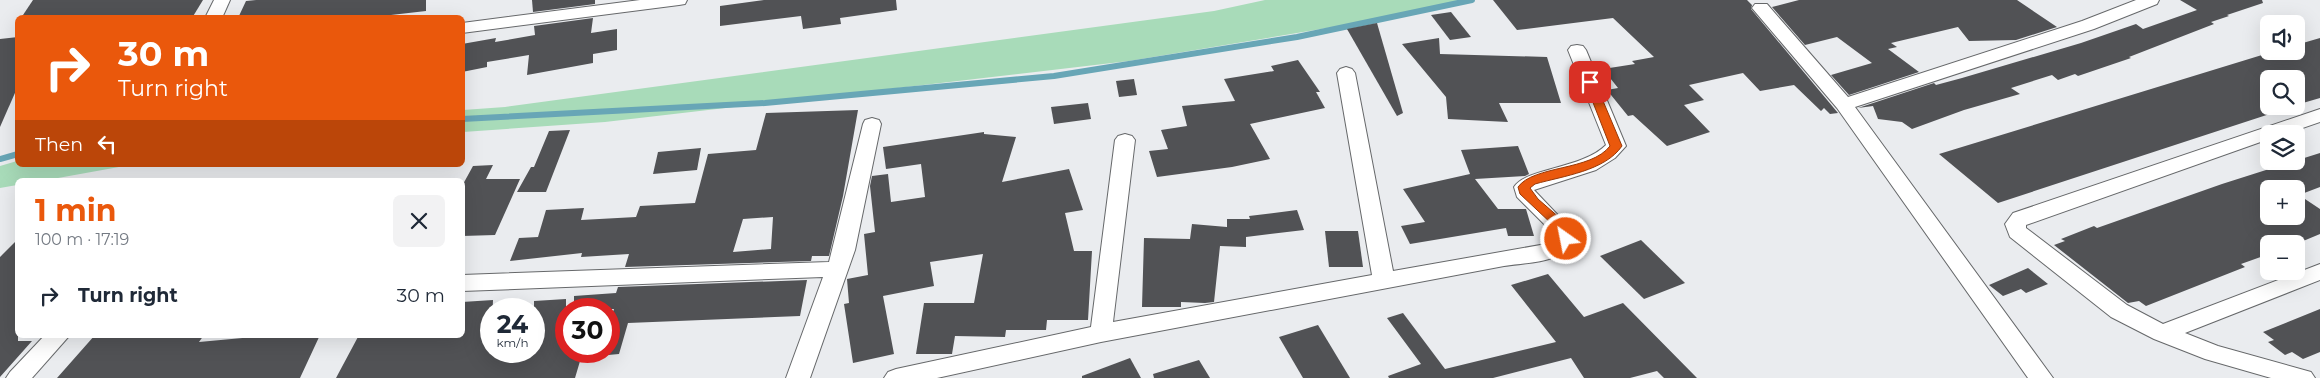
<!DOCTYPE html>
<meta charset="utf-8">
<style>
:root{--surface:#fff;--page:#f2f2f3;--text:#1f2937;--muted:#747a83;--accent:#ea580c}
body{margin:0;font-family:Montserrat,sans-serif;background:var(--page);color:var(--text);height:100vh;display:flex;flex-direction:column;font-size:19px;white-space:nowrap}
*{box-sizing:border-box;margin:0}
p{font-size:16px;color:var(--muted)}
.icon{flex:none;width:28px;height:28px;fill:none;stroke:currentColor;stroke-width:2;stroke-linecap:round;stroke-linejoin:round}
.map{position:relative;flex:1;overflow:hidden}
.details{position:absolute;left:15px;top:178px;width:450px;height:160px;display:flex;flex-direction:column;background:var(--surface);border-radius:8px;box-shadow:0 5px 20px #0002}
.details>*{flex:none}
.guide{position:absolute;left:15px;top:15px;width:450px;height:152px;border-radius:8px;box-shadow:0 5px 20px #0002;background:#ea580c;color:#fff;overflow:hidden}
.tools{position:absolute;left:2260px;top:15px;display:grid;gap:10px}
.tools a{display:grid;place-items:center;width:45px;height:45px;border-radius:8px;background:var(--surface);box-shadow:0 5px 20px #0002;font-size:25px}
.speed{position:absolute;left:480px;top:298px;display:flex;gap:10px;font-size:25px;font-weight:700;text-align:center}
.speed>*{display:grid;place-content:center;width:65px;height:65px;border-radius:50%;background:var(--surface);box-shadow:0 5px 20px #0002;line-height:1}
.speed small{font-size:12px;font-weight:400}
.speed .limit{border:8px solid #d22;background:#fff;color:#111}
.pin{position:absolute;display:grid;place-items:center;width:42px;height:42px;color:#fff;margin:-21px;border-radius:10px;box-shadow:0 2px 8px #0006}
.me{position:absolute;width:55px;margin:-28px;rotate:327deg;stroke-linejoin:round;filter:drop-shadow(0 0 4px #0008)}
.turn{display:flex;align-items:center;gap:18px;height:105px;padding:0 20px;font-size:22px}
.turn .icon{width:65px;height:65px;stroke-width:2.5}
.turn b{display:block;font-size:35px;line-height:42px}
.then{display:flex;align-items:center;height:48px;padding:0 20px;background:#0003;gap:10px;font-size:19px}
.round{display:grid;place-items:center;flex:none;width:52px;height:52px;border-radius:8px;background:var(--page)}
.head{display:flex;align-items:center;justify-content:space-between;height:85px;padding:0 20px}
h1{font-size:30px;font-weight:700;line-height:38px;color:var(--accent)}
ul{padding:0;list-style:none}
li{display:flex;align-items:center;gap:15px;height:65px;padding:0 20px}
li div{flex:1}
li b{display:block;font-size:19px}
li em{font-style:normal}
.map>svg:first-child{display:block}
.green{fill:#a8dbb9}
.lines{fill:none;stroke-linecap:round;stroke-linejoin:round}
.stream{stroke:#68a6b6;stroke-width:6}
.building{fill:#515255;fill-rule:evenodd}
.street-casing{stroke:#66686a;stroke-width:2}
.street{fill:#fff;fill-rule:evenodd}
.route{fill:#ea580c;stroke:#983908}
</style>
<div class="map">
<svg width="2320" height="378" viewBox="0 0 2320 378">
<rect width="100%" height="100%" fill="#eaecef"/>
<g class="green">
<polygon points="1265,0 1468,0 1333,27 1129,61 605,122 463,132 463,110 505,107 1214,11"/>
<polygon points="17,161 18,165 130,165 47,180 18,180 17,185 0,188 0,166"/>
</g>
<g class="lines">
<g class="stream">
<polyline points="462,119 765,103 1054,76 1297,37 1472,0"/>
<polyline points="0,159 18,154"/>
</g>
</g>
<g class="building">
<polygon points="33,0 203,0 192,18 21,18"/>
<polygon points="256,0 426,0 426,11 391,15 390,18 238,18 246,1"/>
<polygon points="532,0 595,0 595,4 533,12"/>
<polygon points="764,0 896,0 897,10 840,18 841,24 803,29 801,16 720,26 720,6"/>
<polygon points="1493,0 1747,0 1752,5 1751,9 1838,113 1830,114 1824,108 1821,111 1794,85 1760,91 1743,73 1689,85 1704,100 1684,105 1710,132 1667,146 1633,115 1628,116 1607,90 1618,88 1603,69 1635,64 1632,61 1654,57 1613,18 1517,30"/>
<polygon points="1799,0 2017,0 2057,27 2016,40 1969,41 1958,27 1891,43 1897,47 1888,49 1919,72 1849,95 1831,75 1872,63 1837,37 1805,45 1772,7"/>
<polygon points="2180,0 2262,0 2263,3 2227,15 2229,16 2211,22 2214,24 2129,57 2131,58 2078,76 2075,74 2058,80 2052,75 2011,88 2020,94 1964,110 1912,129 1902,122 1878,119 1873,106 1858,108 1934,83 1936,85 1962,78 2081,43 2136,24 2143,29 2197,10"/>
<polygon points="1451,12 1471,37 1450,40 1431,15"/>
<polygon points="593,18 591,33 617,29 617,50 593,54 593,63 527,75 529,55 487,62 487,67 462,72 462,44 496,38 495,42 535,35 534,26"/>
<polygon points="1377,23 1403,113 1397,116 1347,29"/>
<polygon points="18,37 18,86 0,127 0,39"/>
<polygon points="1439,38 1440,54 1547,57 1561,103 1499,103 1508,122 1448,119 1446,97 1402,44"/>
<polygon points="2320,38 2320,98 2296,105 2296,79 2269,79 2269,106 2294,106 1998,203 1939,154 2275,51 2296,51 2296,45"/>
<polygon points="1298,60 1320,92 1316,92 1325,108 1250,124 1270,159 1232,167 1157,177 1149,151 1168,149 1161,130 1187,126 1182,106 1235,101 1224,79 1274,71 1271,66"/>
<polygon points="1134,79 1137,95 1119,97 1116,81"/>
<polygon points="1088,103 1091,119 1054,124 1051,107"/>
<path d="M858,110L843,196L829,256H812L811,261L625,267L629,254L581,257L582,253L510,261L519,238L538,237L546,210L584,208L581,220L636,217L640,206L695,203L708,154L756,150L766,113ZM773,217L771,249L733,252L743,219Z"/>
<polygon points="570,130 546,192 517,192 531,167 534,167 549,131"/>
<polygon points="984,132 984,134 1016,137 1002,182 1069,169 1083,210 1065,213 1074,251 1092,251 1088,320 1047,320 1046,330 1006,330 1005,337 955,336 952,354 916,354 924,303 974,303 983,254 930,262 934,286 883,296 894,354 853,363 844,304 849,303 847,279 868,275 864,234 875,232 870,186 872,176 888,174 891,202 925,197 921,164 886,169 883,147"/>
<polygon points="1518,146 1529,174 1525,176 1475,179 1498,209 1526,209 1534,236 1508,236 1506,228 1410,244 1401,226 1425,222 1403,189 1470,174 1461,150"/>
<polygon points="701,148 697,170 653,174 658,152"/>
<path d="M2320,153V187L2299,195L2320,209V234L2296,244H2269V254L2241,264L2245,267L2146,306L2139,301L2128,303L2054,245L2065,241L2061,239L2094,226L2097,228L2222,184ZM2269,189H2296V216H2269Z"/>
<polygon points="493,165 486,179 520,179 495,235 462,236 462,186 473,166"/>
<polygon points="1297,210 1304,230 1246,237 1246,247 1220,246 1214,302 1205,303 1181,302 1181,307 1142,307 1144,238 1190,239 1192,224 1227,227 1227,219 1250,219 1249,216"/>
<polygon points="1325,231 1358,231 1363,267 1329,267"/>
<polygon points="18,239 18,341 32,341 0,377 0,257"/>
<polygon points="1641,240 1685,283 1644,299 1600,256"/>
<polygon points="2028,268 2048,284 2026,293 2021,289 2003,296 1989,285"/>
<polygon points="1548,274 1584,317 1623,303 1697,378 1664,378 1657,371 1630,378 1584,378 1571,358 1493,378 1389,378 1388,376 1421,364 1387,318 1403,313 1445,369 1556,342 1511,285"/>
<polygon points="807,280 800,316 628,323 619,354 597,356 599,351 609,351 609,323 614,309 574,309 574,296 616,293 618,287"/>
<polygon points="566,299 566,351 583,351 575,378 336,378 359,335 462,335 462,302 493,300 491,351 534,351 534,301"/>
<polygon points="2320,309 2320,352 2303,359 2292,352 2285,355 2268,342 2274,340 2263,332"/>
<polygon points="1318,325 1350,378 1303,378 1279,337"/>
<polygon points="95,335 204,335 199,342 276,335 320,335 300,378 57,378"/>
<polygon points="1130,358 1141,378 1082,378 1082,376"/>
<polygon points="1199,360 1210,378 1154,378 1153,374"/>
</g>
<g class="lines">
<defs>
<g id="street">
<polygon points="214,0 230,0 222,18 205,18"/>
<polygon points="640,0 687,0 685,4 679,5 462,33 462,23"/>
<polygon points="2136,0 2159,0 2157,4 2094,29 1855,107 2053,378 2028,378 1837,108 1752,8 1755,4 1767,4 1848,97 2082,21"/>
<path d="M1577,45L1583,46L1586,50L1626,146L1615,158L1596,170L1534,190L1573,231L1576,239C1562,264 1529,262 1504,266L1101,342L937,378H884L888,372L896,369L1091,327L1115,140L1118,136L1125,134L1132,136L1135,140L1113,322L1372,275L1337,73L1340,69L1346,67L1352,69L1355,73L1393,271L1546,244L1555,238L1554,234L1517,197L1514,187C1526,168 1582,169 1606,145L1568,50L1571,46Z"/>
<polygon points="2320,109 2320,122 2285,134 2269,134 2269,139 2026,225 2026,228 2127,305 2163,324 2320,264 2320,280 2185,333 2218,346 2311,372 2315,378 2271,378 2205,359 2154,339 2111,317 2010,237 2005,224 2013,213"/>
<polygon points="872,118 879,120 881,124 855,250 810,378 786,378 823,277 462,291 462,275 829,262 863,124 865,120"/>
<polygon points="45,335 70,335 32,378 6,378 10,372"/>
</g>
</defs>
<use href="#street" class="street-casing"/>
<use href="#street" class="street"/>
</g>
<path class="route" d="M1590,79L1595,82L1622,146C1605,171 1563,176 1535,184L1530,188L1538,199L1561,219L1572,239L1566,243L1562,242L1553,225L1520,194L1518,187C1534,165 1591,171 1610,146L1585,82Z"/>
</svg>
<div class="tools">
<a><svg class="icon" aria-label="sound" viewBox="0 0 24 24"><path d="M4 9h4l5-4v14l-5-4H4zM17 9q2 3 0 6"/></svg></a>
<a><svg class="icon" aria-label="search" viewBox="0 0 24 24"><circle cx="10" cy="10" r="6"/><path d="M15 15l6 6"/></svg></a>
<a><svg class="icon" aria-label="layers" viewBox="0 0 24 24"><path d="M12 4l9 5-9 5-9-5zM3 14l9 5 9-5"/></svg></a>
<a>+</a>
<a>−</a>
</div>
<div class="speed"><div>24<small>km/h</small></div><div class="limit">30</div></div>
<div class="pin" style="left:1590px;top:82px;background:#d93025"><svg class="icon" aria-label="arrive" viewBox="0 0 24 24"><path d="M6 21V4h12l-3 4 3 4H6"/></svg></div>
<svg class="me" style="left:1566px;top:239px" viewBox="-20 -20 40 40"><circle r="17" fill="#ea580c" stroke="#fff" stroke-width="3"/><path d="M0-11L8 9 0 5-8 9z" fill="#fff"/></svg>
<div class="guide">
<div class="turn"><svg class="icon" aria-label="right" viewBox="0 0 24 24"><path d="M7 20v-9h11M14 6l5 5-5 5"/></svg><div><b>30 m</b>Turn right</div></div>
<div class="then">Then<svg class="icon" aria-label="left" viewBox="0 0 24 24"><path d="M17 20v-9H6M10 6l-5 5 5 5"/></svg></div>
</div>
<section class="details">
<div class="head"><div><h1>1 min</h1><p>100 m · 17:19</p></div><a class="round"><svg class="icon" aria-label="close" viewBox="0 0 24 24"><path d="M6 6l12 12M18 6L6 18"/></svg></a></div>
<ul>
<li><svg class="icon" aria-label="right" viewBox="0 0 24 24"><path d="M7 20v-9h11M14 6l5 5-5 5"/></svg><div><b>Turn right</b></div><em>30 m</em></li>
</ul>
</section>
</div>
